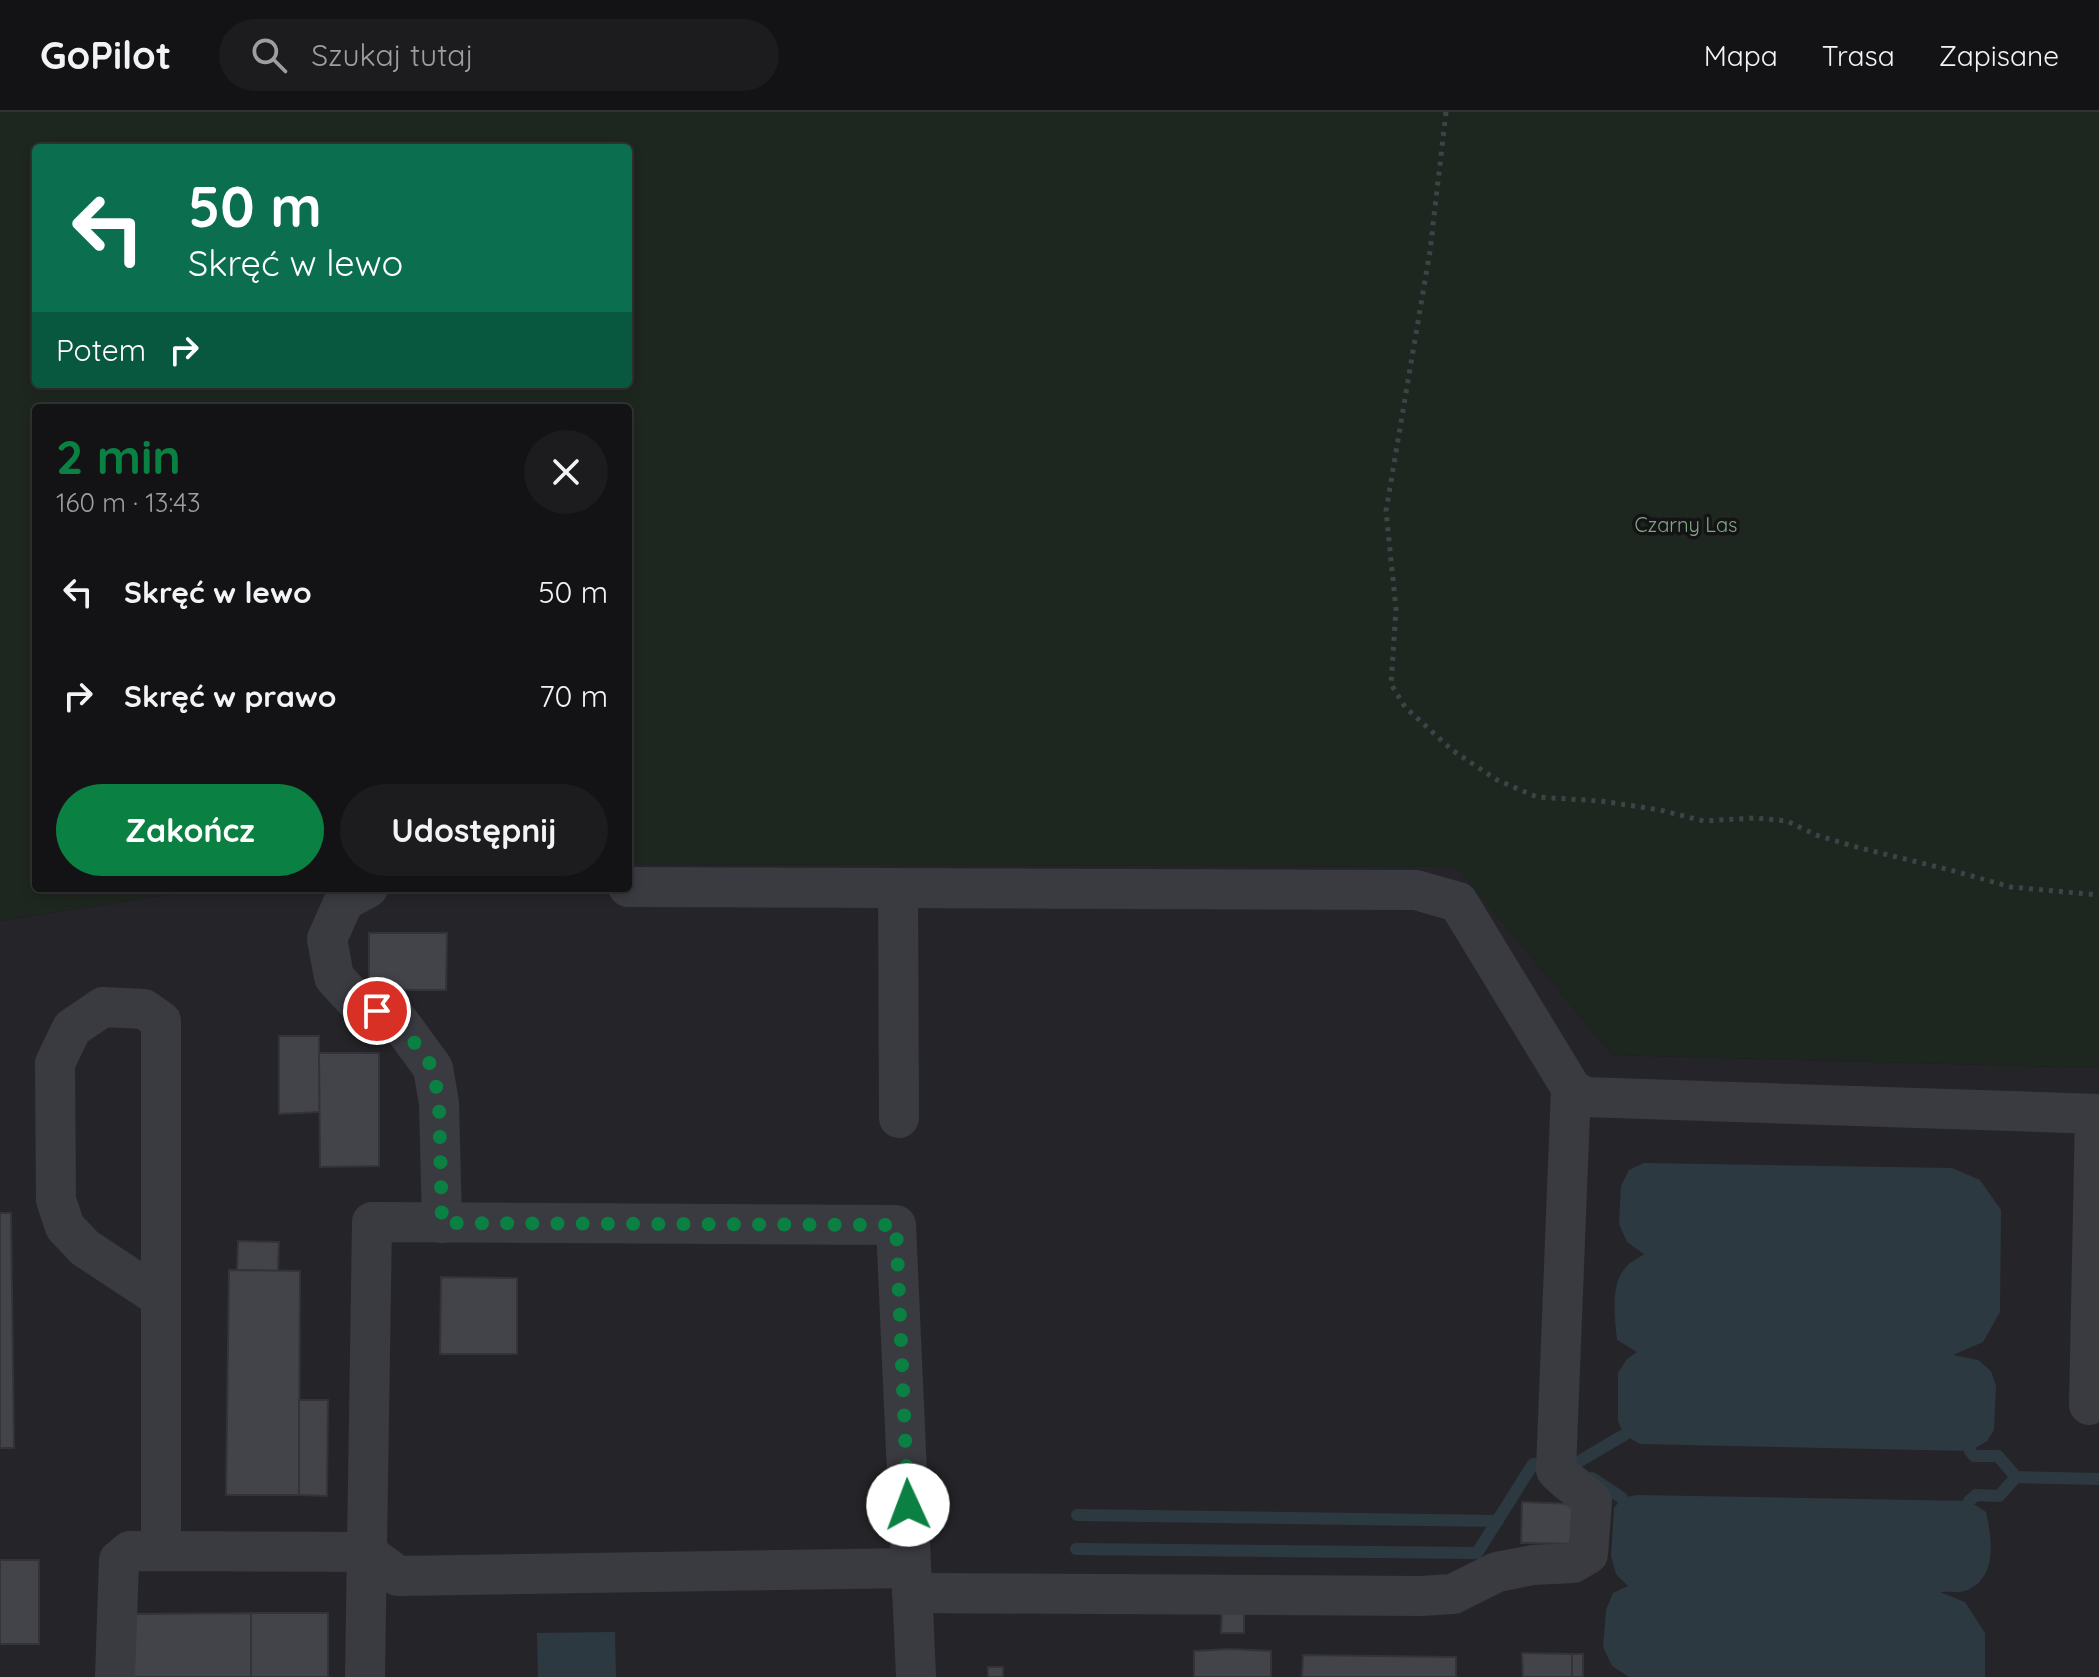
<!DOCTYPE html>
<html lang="pl">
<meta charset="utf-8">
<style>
:root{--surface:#131315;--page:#1c1c1e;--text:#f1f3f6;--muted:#9d9ea0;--line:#323234;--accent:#0b8043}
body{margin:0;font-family:Quicksand,sans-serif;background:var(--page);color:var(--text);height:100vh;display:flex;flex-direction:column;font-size:30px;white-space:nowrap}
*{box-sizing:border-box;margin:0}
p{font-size:26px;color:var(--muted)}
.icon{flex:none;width:44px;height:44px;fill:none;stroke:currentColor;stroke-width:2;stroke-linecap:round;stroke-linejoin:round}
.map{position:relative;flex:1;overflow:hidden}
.drawer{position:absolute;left:32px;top:292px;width:600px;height:488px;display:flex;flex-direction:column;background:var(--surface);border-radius:8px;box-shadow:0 4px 12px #0003,0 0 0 2px var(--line)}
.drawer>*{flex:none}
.top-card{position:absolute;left:32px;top:32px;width:600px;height:244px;border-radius:8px;box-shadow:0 4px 12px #0003,0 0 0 2px var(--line);background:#0b6e4f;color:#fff;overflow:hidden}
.pin{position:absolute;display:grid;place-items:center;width:68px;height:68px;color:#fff;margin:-34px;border:4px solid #fff;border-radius:50%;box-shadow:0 2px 8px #0007}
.me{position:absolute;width:88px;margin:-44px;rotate:358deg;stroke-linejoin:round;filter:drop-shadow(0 0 6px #0008)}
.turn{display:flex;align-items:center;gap:28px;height:168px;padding:0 24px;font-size:36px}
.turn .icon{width:104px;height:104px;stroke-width:2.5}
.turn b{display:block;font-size:56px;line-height:68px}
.then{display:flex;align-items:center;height:76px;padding:0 24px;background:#0003;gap:16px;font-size:30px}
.round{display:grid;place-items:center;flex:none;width:84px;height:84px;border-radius:42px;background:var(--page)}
.head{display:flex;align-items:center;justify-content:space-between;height:136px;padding:0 24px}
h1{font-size:48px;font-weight:700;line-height:60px;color:var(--accent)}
.primary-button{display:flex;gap:16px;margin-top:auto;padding:16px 24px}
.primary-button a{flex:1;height:92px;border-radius:48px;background:var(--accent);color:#fff;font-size:32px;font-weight:700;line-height:92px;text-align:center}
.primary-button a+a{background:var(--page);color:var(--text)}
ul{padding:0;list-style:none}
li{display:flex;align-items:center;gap:24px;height:104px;padding:0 24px}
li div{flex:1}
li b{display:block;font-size:30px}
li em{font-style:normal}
header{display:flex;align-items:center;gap:48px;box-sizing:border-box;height:112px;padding:0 40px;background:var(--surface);border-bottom:2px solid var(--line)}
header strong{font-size:38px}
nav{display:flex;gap:44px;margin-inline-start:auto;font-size:28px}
.search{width:560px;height:72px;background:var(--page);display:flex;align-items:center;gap:20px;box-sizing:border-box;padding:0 28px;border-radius:44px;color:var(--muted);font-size:30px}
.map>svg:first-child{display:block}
.built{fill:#252529}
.green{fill:#1e271f;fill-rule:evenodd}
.water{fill:#2d3941}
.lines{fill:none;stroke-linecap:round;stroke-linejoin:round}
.stream{stroke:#2d3941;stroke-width:12}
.building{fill:#434449;stroke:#333338;stroke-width:2}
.path{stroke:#3f4248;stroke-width:5;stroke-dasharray:4 6;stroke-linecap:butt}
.minor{stroke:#3a3b41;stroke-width:40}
.route{stroke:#0b8043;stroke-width:14;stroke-dasharray:0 25.2}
.labels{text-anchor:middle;stroke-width:7;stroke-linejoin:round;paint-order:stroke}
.park-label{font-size:20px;fill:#80a981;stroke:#141417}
</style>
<header>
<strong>GoPilot</strong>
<div class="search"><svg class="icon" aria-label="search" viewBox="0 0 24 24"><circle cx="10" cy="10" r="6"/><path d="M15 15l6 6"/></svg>Szukaj tutaj</div>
<nav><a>Mapa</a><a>Trasa</a><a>Zapisane</a></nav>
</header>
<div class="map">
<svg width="2099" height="1565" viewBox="0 0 2099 1565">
<rect width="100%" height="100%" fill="#19191c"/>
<polygon class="built" points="628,752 1457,755 1612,943 2099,956 2099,1565 0,1565 0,809 209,776 628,776"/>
<path class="green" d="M0,0H2099V956L1612,943L1456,755L628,752V296H36V776H209L0,809ZM36,36H628V272H36Z"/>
<g class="water">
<path d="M1644,1051L1952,1056L1980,1068L2001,1098L2000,1200L1983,1230L1953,1243L1978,1248L1991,1259L1996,1274L1994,1318L1987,1329L1970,1339L1640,1332L1624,1323L1618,1309V1261L1627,1247L1637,1240L1617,1228C1615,1206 1609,1170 1628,1153C1632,1149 1639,1146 1644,1142L1627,1130L1619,1112L1621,1074L1629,1058Z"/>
<path d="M1637,1383L1969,1389L1986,1400C1992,1427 1998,1467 1965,1479C1958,1481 1947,1479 1940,1480L1965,1490L1985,1521V1565H1629L1612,1554L1603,1535L1606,1498L1613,1481L1628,1474L1616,1462L1611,1444L1614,1396L1622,1386Z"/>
<polygon points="615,1520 616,1565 538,1565 537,1521"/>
</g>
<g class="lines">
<g class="stream">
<polyline points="1970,1339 1974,1344 1998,1344 2016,1365 2099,1367"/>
<polyline points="1592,1366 1622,1386"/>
<polyline points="1969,1389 1976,1383 1999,1384 2016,1365"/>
<polyline points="1077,1403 1498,1409"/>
<polyline points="1076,1437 1477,1441 1533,1352 1573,1353 1624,1323"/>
</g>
</g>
<g class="building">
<polygon points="369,821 447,821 446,878 369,878"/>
<polygon points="279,924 319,924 320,1000 279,1002"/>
<polygon points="319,941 379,941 379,1054 320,1055"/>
<polygon points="0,1101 11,1101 14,1336 0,1336"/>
<polygon points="238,1129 279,1130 278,1159 237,1158"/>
<polygon points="229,1158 300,1159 299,1383 226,1383"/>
<polygon points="441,1165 517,1166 517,1242 440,1242"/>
<polygon points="299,1288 328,1288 327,1384 299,1383"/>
<polygon points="1522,1390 1574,1392 1573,1432 1521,1431"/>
<rect x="0" y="1448" width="39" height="84"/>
<polygon points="1222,1499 1244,1499 1244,1521 1221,1521"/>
<polygon points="251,1501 251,1565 132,1565 132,1502"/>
<rect x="251" y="1501" width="77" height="64"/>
<polygon points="1231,1537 1271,1539 1271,1565 1194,1565 1194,1539"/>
<polygon points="1522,1541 1573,1542 1572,1565 1523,1565"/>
<rect x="1572" y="1542" width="11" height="23"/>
<polygon points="1303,1543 1456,1545 1456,1565 1302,1565"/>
<rect x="988" y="1555" width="15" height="10"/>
</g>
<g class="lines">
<polyline class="path" points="1446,0 1430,139 1386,399 1396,497 1391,572 1405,595 1452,638 1497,668 1537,685 1601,689 1660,698 1704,709 1755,706 1787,709 1816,723 1860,736 1954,759 2011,775 2099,783"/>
<g class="minor">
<polyline points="628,775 1416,778 1458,790 1571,976 1584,985 2099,1002"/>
<polyline points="368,776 344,789 327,827 334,865 353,886 400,911 433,956 439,991 442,1111"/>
<polyline points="898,776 899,1006"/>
<polyline points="161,1186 85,1136 65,1115 56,1088 55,951 72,916 103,895 144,897 161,909 161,1439"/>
<polyline points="2089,1293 2095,1002"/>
<path d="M912,1481L1421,1484L1453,1482L1497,1460L1533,1453L1573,1451L1588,1442L1592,1390C1581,1377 1566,1370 1556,1358L1571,976"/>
<polyline points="115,1565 119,1448 130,1439 366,1440 398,1464 911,1456"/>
<polyline points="365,1565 372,1110 896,1113 916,1565"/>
</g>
</g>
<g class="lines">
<polyline class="route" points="377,899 400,911 433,956 439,991 442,1111 896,1113 908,1393"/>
</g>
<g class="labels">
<g class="park-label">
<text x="1686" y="420">Czarny Las</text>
</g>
</g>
</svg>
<div class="pin" style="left:377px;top:899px;background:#d93025"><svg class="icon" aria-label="arrive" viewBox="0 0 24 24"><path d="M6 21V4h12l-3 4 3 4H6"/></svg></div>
<svg class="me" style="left:908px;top:1393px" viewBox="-20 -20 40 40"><circle r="19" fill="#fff"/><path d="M0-13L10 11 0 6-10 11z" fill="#0b8043"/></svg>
<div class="top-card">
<div class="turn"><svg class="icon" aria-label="left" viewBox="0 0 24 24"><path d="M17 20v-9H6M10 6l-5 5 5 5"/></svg><div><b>50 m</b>Skręć w lewo</div></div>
<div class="then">Potem<svg class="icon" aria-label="right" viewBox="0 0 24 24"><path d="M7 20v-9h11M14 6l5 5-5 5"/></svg></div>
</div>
<section class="drawer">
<div class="head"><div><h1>2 min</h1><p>160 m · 13:43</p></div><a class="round"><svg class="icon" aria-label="close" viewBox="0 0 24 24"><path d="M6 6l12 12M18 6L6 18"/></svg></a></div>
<ul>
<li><svg class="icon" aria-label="left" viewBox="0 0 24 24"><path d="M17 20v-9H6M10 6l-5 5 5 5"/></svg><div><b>Skręć w lewo</b></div><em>50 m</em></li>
<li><svg class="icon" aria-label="right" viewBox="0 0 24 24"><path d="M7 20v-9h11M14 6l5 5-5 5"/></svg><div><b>Skręć w prawo</b></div><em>70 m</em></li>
</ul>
<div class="primary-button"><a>Zakończ</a><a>Udostępnij</a></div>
</section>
</div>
